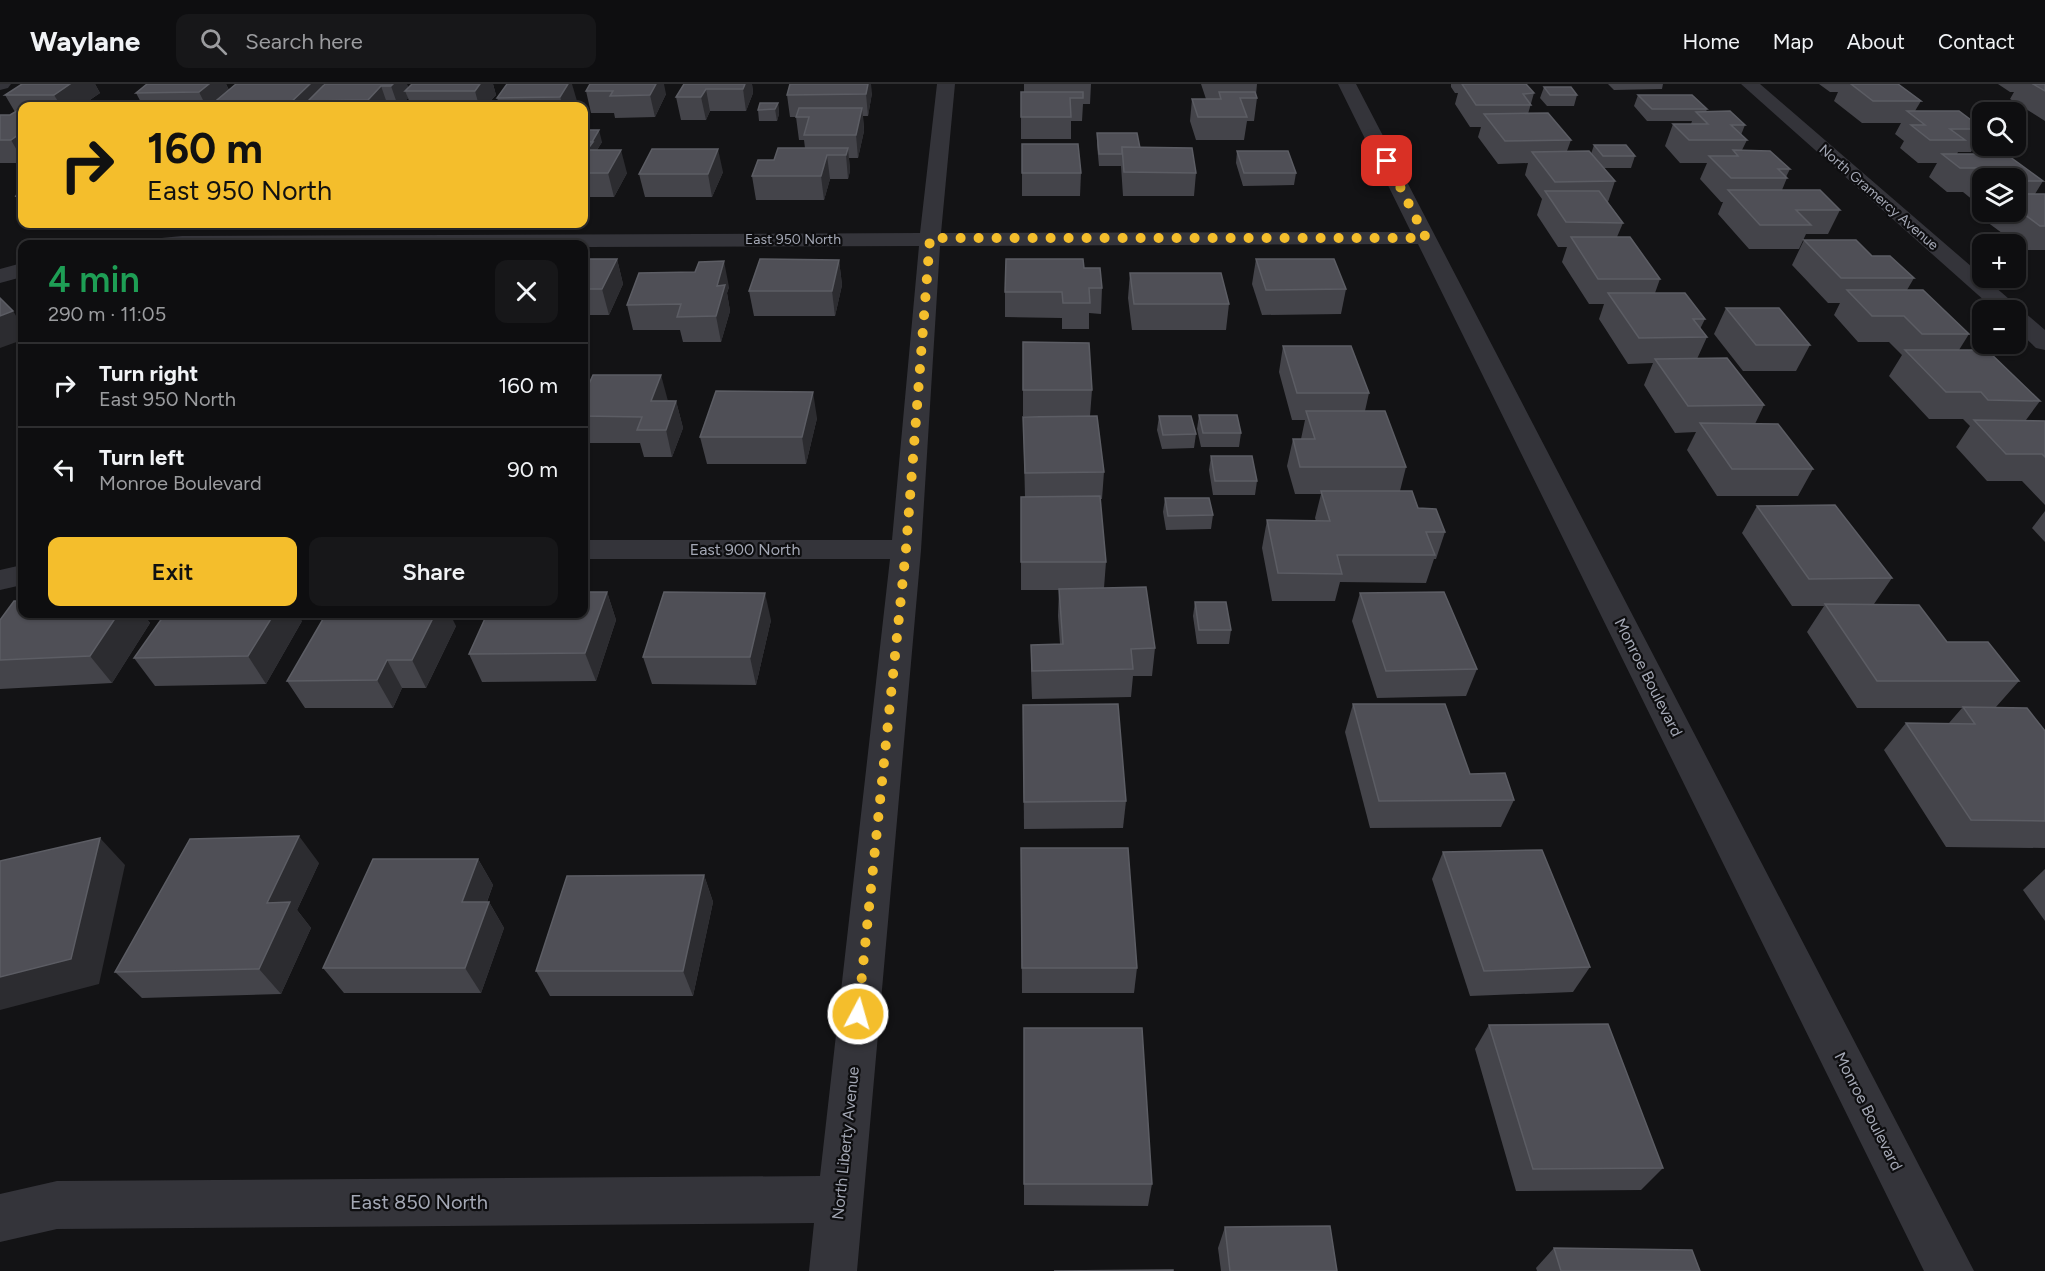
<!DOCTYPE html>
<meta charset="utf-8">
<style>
:root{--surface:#0e0e10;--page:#171719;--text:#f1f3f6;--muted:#9b9c9f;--line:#2e2e30;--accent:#f4be2c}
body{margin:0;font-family:Figtree,sans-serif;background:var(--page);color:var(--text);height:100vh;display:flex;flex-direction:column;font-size:22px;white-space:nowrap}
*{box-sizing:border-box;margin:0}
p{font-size:20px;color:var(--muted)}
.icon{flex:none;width:33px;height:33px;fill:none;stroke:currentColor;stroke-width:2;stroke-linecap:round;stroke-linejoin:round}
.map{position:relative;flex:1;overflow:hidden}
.sheet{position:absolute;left:18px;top:156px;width:570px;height:378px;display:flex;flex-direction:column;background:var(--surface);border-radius:12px;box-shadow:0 2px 4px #0004,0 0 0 2px var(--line)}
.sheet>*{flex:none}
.top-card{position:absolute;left:18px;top:18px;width:570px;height:126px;border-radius:12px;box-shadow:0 2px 4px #0004,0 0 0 2px var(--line);background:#f4be2c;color:#111;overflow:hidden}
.controls{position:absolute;left:1972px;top:18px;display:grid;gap:12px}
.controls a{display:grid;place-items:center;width:54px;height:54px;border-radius:12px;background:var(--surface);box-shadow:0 2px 4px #0004,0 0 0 2px var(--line);font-size:30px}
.pin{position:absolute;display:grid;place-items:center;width:51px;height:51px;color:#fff;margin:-26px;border-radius:12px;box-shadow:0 3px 9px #0006}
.me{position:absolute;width:66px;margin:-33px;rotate:6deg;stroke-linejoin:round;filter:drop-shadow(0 0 4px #0008)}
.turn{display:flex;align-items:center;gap:21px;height:126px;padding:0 30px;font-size:27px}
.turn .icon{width:78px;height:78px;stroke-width:2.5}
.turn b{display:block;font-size:42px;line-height:51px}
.round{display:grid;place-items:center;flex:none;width:63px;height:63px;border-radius:12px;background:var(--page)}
.overview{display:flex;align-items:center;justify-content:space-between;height:102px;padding:0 30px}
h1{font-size:36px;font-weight:600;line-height:45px;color:#1e9e55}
.primary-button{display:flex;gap:12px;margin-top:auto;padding:12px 30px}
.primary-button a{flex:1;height:69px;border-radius:12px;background:var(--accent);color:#111;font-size:24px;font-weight:600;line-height:69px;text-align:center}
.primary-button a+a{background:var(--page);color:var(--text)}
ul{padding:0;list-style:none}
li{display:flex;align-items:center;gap:18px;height:84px;padding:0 30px;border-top:2px solid var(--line)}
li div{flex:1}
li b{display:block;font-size:22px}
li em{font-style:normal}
header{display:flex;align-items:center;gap:36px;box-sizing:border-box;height:84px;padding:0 30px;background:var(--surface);border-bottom:2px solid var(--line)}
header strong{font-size:28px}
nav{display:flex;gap:33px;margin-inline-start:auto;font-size:21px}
.search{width:420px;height:54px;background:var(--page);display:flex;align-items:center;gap:15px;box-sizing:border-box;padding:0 21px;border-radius:12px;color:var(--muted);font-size:22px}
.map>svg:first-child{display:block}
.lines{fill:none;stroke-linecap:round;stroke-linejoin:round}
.minor{fill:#34343a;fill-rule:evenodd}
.wall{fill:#44444a}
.shaded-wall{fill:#2c2c30}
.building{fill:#4f4f56;stroke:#5c5d64;stroke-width:1.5}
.route{stroke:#f4be2c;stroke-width:10;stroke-dasharray:0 18}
.labels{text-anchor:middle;stroke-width:4.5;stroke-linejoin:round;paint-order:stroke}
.far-street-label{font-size:14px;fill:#a4a8b5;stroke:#0e0e10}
.street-label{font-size:16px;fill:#a4a8b5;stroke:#0e0e10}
.near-street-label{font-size:20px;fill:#a4a8b5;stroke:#0e0e10}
</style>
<header>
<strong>Waylane</strong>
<div class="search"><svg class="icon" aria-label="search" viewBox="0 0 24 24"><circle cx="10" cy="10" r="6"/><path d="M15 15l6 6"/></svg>Search here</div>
<nav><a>Home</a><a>Map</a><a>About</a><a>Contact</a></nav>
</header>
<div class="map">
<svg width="2045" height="1187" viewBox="0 0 2045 1187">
<rect width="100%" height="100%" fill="#131315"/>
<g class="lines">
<g class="minor">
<polygon points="0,0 11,0 8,4 0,6"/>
<polygon points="937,0 955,0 941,149 1411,148 1338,0 1356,0 1974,1187 1924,1187 1418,160 940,162 921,466 857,1187 809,1187 814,1139 57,1145 0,1158 0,1110 57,1097 820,1092 890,475 584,475 584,456 892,456 919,162 584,163 584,160 148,160 151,155 182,152 920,149"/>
<polygon points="1741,0 1760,0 2016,221 2019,227 2024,228 2045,246 2045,266 2036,264 2016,245 2016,226 1995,226"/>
<polygon points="22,179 22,193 0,199 0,185"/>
<polygon points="22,481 22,501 0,506 0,486"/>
</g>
</g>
<g class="wall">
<polygon points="22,0 95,0 100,9 81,22 22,22 22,79 0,79 0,31 10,31 15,28 5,11"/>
<polygon points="147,0 226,0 229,6 236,0 323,0 323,2 325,0 407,0 408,4 493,0 496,11 486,22 411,22 408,14 400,22 143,22 136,9"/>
<polygon points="507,0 577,17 574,22 500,22 497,14"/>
<polygon points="590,0 666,10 655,33 615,34 614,29 591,29 586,7"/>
<polygon points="684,0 752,0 753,9 746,27 710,27 706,36 681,36 676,13"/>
<polygon points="1024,0 1091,0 1090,20 1083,20 1082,37 1071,37 1071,55 1021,55 1021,8 1024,8"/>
<polygon points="1201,0 1257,0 1256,11 1257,14 1254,37 1247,37 1244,56 1196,56 1190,37 1192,15 1206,15"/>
<polygon points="1451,0 1526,0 1534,9 1528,30 1571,56 1567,67 1591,70 1594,61 1635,72 1631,84 1603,84 1615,97 1608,118 1623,139 1617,153 1660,195 1655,209 1705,235 1700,245 1707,253 1697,275 1764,321 1755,340 1813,385 1798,412 1717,412 1687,366 1696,348 1675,349 1644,301 1653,279 1628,280 1599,235 1604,220 1589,220 1562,178 1567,163 1558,163 1537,131 1542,115 1525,91 1528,79 1498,80 1478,53 1481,43 1470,43 1455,20 1458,9 1455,9 1451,3"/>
<polygon points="1608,0 1670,0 1663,0 1662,5 1614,6"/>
<polygon points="1819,0 1898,0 1921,17 1915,27 1983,44 1983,47 1971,68 1958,68 1957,70 2043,97 2035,110 2045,110 2045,166 2025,166 1983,135 1987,128 2016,128 2016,94 1983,94 1983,121 1979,121 1963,108 1947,108 1929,93 1937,79 1918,79 1900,64 1904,57 1895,50 1901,39 1862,39 1834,17 1838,8 1830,8"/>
<polygon points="1998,0 2045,0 2045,37 2010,15 2014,8 2010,8"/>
<polygon points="1544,3 1577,11 1574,22 1547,22 1540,14"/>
<polygon points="872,9 868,32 863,32 864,47 858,74 849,74 850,87 848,95 830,95 824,116 756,116 752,92 774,76 805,64 804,56 799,56 796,33 790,33 787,11"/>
<polygon points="1638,11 1707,25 1706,28 1745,41 1741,51 1747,56 1742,66 1790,85 1786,93 1787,94 1782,106 1840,126 1828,150 1806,150 1799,165 1749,165 1718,130 1723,118 1721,118 1700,95 1707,79 1680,79 1665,62 1673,40 1691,40 1692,37 1647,37 1634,22"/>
<polygon points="778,19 779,30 777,37 759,37 758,26"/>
<polygon points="584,46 602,58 597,66 627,89 614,113 584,113"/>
<polygon points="1097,49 1140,64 1196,89 1194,112 1123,112 1121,82 1099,82 1097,61"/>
<polygon points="1022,60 1081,89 1080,112 1022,112"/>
<polygon points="1237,67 1296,89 1294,101 1243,102 1236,79"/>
<polygon points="723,88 712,113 645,113 639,90"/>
<polygon points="1804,156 1872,172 1914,194 1907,206 1969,250 1959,266 2040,317 2026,336 2045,337 2045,421 2022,397 1987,397 1956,363 1970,342 1963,335 1929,335 1889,292 1902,271 1889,258 1858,258 1834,231 1840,219 1828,219 1792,181"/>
<polygon points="584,175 617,175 623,200 609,231 584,231"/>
<polygon points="1256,175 1346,205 1341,230 1262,231 1252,200"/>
<polygon points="839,176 842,201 835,232 754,232 749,207"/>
<polygon points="1084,184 1102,204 1101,230 1089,229 1089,245 1062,245 1062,234 1005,233 1005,208"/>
<polygon points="1130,189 1229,220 1226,246 1132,246 1128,214"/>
<polygon points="729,203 727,209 730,227 721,258 683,258 680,246 633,246 627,221"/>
<polygon points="1726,224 1810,261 1796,287 1743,287 1714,250"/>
<polygon points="1023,258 1092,306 1090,332 1104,388 1102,415 1100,415 1106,478 1104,504 1155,564 1152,592 1133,592 1131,613 1032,615 1031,588 1031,561 1060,560 1058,532 1059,506 1021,506 1021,413 1025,413 1023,333 1080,333 1023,332"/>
<polygon points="1283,262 1369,309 1365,327 1406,383 1400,407 1445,448 1436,475 1434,475 1426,499 1340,498 1335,517 1272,517 1262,464 1267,436 1316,437 1315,434 1321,410 1295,410 1287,382 1293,355 1301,355 1305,336 1292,336 1279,288"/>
<polygon points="584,311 676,317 683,344 672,373 644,373 640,359 584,359"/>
<polygon points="1199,331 1241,349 1239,363 1201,363 1197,345"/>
<polygon points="1159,332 1196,350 1194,364 1162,365 1157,346"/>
<polygon points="817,334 806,380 707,380 700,353"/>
<polygon points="1211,372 1257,397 1255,411 1213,411 1209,386"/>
<polygon points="1165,414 1213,431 1211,445 1166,446 1163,428"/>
<polygon points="1757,422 1892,494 1874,520 1947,558 2019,597 1996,623 2045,647 2045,764 1946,763 1884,666 1906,639 1949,639 1962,624 1857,624 1807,548 1824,522 1792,522 1742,449"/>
<polygon points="2045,427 2045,458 2032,444"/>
<polygon points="607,508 616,536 596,597 482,598 469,570"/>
<polygon points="1360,509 1477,585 1466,612 1377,614 1352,537"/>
<polygon points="1195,518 1231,546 1229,560 1197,560 1193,532"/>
<polygon points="22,530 143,530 150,539 112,599 0,605 0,536"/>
<polygon points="771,536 756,601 652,600 643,573"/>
<polygon points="302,537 266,600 155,602 134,574"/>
<polygon points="456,542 426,604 402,604 393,624 305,624 287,597"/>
<polygon points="1353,620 1514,716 1501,743 1370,744 1345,648"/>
<polygon points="1023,621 1126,717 1123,744 1024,745"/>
<polygon points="1021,764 1137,884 1134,909 1022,909"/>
<polygon points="1443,768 1590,883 1573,908 1470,912 1432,795"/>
<polygon points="478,775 493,801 487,818 489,818 504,844 481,909 344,909 323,884"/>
<polygon points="319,779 297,826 311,844 281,910 142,914 115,888"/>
<polygon points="2045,785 2045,837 2023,806"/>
<polygon points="704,791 713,818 693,912 550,912 536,887"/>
<polygon points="1489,941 1663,1084 1641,1106 1516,1107 1475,965"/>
<polygon points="1024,944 1152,1100 1148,1122 1024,1121"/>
<polygon points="1225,1143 1337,1187 1221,1187 1218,1164"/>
<polygon points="1554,1164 1700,1187 1537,1187 1536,1184"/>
</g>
<g class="shaded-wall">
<polygon points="70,0 95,0 100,9 81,22 61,22 54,11"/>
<polygon points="209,0 226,0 232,12 211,21 212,22 206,22 199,8"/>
<polygon points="310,0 323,0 328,13 308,17 311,22 289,22 288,21"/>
<polygon points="393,0 407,0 409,7 405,7 408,14 400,22 398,22 391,2"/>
<polygon points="480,0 493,0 496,11 486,22 479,22 475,7"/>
<polygon points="568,0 572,0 577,17 574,22 563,22 560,13"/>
<polygon points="656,0 664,0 666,10 655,33 650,11"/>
<polygon points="745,0 752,0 753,9 746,27 743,5"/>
<polygon points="868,0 871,0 872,9 868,32 866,10"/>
<polygon points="381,2 388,22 371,22 368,16"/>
<polygon points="706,5 710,27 706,36 701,13"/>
<polygon points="778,19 779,30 777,37 775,25"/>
<polygon points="862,24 864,47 858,74 856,51"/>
<polygon points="599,46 602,58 595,69 587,66 588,64"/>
<polygon points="22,48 22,75 11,56"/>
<polygon points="848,64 850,87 848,95 846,71"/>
<polygon points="718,65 723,88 712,113 708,90"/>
<polygon points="621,66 627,89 614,113 608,89"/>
<polygon points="827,71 830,95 824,116 821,92"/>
<polygon points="22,111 22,123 16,112"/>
<polygon points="617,175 623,200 609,231 602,205"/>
<polygon points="839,176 842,201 835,232 832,207"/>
<polygon points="724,177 729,203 727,209 730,227 721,258 716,232 717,202"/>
<polygon points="13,227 22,241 22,256 0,264 0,232"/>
<polygon points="661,291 668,317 651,317"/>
<polygon points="813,308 817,334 806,380 802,353"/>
<polygon points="676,317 683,344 672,373 666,346"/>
<polygon points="607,508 616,536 596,597 585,569"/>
<polygon points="765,509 771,536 756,601 750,573"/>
<polygon points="118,530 143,530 150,539 112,599 90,572"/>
<polygon points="274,530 298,530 302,537 266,600 248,572"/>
<polygon points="435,530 450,530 456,542 426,604 412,576"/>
<polygon points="387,576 402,604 393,624 377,596"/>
<polygon points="299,752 319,779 297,826 311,844 281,910 259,885 267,819"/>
<polygon points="100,754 125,781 99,900 0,926 0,893"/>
<polygon points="478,775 493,801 477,844 462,818"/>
<polygon points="704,791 713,818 693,912 683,887"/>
<polygon points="489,818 504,844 481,909 465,884"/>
</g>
<g class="building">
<polygon points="22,0 70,0 54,11 5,11"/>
<polygon points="147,0 209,0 199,8 136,9"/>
<polygon points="236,0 310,0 288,21 211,21"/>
<polygon points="325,0 393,0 391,2 381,2 368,16 308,17"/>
<polygon points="412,0 480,0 475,7 405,7"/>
<polygon points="507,0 568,0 560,13 497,14"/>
<polygon points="590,0 656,0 650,11 610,12 613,7 586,7"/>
<polygon points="684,0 745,0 743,5 706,5 701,13 676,13"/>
<polygon points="790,0 868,0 866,10 787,11"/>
<polygon points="1462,0 1526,0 1534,9 1523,10 1531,21 1476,21"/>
<polygon points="1851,0 1898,0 1921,17 1873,17"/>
<polygon points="2033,0 2045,0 2045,7"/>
<polygon points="1544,3 1571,3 1577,11 1550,11"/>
<polygon points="1021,8 1083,8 1083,14 1070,14 1071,33 1021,33"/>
<polygon points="1219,8 1255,8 1257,14 1240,14 1247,33 1198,33 1192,15 1221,15"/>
<polygon points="1638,11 1692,11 1707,25 1652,25"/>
<polygon points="760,19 778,19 775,25 758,26"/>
<polygon points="799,24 862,24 856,51 804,51 809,33 796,33"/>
<polygon points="20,25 22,25 22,48 11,56 0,56 0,31 10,31"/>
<polygon points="1730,27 1745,41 1731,41 1747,56 1689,56 1673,40 1708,40 1696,28"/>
<polygon points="1907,27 1959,27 1983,45 1950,45 1965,56 1930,56 1911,41 1925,41"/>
<polygon points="1548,29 1571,56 1505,57 1484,30"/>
<polygon points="584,46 599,46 592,58 584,58"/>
<polygon points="1097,49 1137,49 1140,64 1122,63 1122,70 1099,70"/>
<polygon points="584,58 593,58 587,66 621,66 608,89 584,89"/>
<polygon points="1022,60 1078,60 1081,89 1022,89"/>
<polygon points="1594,61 1626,61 1635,72 1603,72"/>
<polygon points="1122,63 1192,64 1196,89 1124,88"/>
<polygon points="778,64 848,64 846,71 827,71 821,92 752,92 758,76 774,76"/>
<polygon points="652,65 718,65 708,90 639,90"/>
<polygon points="1733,66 1770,67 1790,85 1778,85 1787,94 1731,94 1709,72 1738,72"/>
<polygon points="1237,67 1288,67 1296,89 1244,89"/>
<polygon points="1589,67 1615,97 1555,98 1532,68"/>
<polygon points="1942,70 2006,70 2043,97 2016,97 2016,94 1990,94 1976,84 1960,84"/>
<polygon points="22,101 22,111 16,112"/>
<polygon points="1728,106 1820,106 1840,126 1796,126 1811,141 1760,141"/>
<polygon points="1545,107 1599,107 1623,139 1566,138"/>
<polygon points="2016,110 2045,110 2045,142 2040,142 2016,124"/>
<polygon points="1571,153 1630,153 1660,195 1598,195"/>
<polygon points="1804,156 1856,156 1872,172 1890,172 1914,194 1841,194"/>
<polygon points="584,175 617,175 602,205 584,205"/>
<polygon points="760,175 839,176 832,207 749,207"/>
<polygon points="1006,175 1083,175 1084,184 1100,184 1102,204 1089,204 1090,219 1063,219 1062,208 1005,208"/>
<polygon points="1256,175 1334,175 1346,205 1266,206"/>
<polygon points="724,177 717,202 725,201 716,232 677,233 681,220 627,221 639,189 695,188 699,178"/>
<polygon points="1130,189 1221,189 1229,220 1134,220"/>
<polygon points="1847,206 1923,206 1969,250 1922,250 1904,232 1872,232"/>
<polygon points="1608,209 1685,209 1705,235 1693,235 1707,253 1639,254"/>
<polygon points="0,214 13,227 0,232"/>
<polygon points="1726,224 1779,224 1810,261 1756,261"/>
<polygon points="1023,258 1089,259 1092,306 1023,306"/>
<polygon points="1283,262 1351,262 1369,309 1297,309"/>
<polygon points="1905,266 1987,266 2040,317 1988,316 1981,308 1946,308"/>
<polygon points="1727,274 1764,321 1688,322 1655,275"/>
<polygon points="593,291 661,291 651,317 676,317 666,346 637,346 642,333 584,332 584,311"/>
<polygon points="716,307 813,308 802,353 700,353"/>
<polygon points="1306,327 1385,327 1406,383 1300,383 1293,355 1315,355"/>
<polygon points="1199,331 1237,331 1241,349 1203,349"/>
<polygon points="1097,332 1104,388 1025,389 1023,333"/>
<polygon points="1159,332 1191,332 1196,350 1163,351"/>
<polygon points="1974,336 2045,337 2045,373 2042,370 2006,370"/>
<polygon points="1700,339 1778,340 1813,385 1732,385"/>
<polygon points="1211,372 1252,372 1257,397 1215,397"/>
<polygon points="1321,407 1412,407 1418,424 1436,425 1445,448 1426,448 1435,471 1337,471 1342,490 1278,489 1267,436 1330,437"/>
<polygon points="1100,412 1106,478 1021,478 1021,413"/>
<polygon points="1165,414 1209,414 1213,431 1168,432"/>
<polygon points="1835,421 1892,494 1809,495 1757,422"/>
<polygon points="1146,503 1155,564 1131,565 1133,585 1032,587 1031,561 1063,560 1059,505"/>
<polygon points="584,508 607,508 585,569 469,570 487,530 584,530"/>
<polygon points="664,508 765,509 750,573 643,573"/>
<polygon points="1444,508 1477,585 1386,587 1360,509"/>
<polygon points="14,517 22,517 22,530 118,530 90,572 0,576 0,536"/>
<polygon points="1195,518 1226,518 1231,546 1199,546"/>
<polygon points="1825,520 1919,521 1947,558 1988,558 2019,597 1877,597"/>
<polygon points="165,530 274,530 248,572 134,574"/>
<polygon points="412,530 435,530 412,576 387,576 377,596 287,597 323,535 409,535"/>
<polygon points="1118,620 1126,717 1024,718 1023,621"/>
<polygon points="1353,620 1445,620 1470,690 1505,689 1514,716 1379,717"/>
<polygon points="1963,623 2027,624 2045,647 2045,737 1971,736 1906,639 1975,640"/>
<polygon points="299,752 267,819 290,818 259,885 115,888 190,755"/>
<polygon points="100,754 71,875 0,893 0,777"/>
<polygon points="1021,764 1128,764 1137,884 1022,884"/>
<polygon points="1542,766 1590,883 1484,887 1443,768"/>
<polygon points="373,775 478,775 462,818 489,818 465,884 323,884"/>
<polygon points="704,791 683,887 536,887 567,792"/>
<polygon points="1608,940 1663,1084 1533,1085 1489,941"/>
<polygon points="1024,944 1142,944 1152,1100 1024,1100"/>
<polygon points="1330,1142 1337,1187 1230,1187 1225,1143"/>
<polygon points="1554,1164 1692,1166 1700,1187 1561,1187"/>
<polygon points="1173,1186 1173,1187 1054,1187"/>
</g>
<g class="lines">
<polyline class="route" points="858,930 906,465 930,154 1426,154 1387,77"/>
</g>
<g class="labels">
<g class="far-street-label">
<text transform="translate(1879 113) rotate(41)" y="5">North Gramercy Avenue</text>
<text x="793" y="160">East 950 North</text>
</g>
<g class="street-label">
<text x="745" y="471">East 900 North</text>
<text transform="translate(1649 593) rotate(63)" y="6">Monroe Boulevard</text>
<text transform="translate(1869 1027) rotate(63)" y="6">Monroe Boulevard</text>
<text transform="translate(845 1059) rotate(-84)" y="6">North Liberty Avenue</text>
</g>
<g class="near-street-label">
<text x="419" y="1125">East 850 North</text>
</g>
</g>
</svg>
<div class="controls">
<a><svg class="icon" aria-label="search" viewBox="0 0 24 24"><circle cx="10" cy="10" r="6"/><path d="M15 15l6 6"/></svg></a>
<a><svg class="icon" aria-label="layers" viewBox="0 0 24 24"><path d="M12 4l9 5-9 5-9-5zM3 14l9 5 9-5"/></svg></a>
<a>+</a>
<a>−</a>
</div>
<div class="pin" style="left:1387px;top:77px;background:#d93025"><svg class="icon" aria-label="arrive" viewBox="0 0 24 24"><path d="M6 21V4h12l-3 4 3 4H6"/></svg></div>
<svg class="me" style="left:858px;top:930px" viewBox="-20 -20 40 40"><circle r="17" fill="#f4be2c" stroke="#fff" stroke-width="3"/><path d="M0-11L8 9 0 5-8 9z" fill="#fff"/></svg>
<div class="top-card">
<div class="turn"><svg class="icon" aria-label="right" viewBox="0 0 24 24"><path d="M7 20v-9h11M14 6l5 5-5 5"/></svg><div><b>160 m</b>East 950 North</div></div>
</div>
<section class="sheet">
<div class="overview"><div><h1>4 min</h1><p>290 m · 11:05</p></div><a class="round"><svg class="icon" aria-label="close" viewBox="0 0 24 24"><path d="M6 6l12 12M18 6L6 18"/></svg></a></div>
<ul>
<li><svg class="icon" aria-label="right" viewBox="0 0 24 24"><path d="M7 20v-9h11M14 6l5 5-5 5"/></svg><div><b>Turn right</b><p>East 950 North</p></div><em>160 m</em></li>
<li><svg class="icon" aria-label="left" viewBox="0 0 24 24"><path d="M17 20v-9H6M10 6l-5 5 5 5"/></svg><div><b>Turn left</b><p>Monroe Boulevard</p></div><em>90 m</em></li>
</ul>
<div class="primary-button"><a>Exit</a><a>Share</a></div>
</section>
</div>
